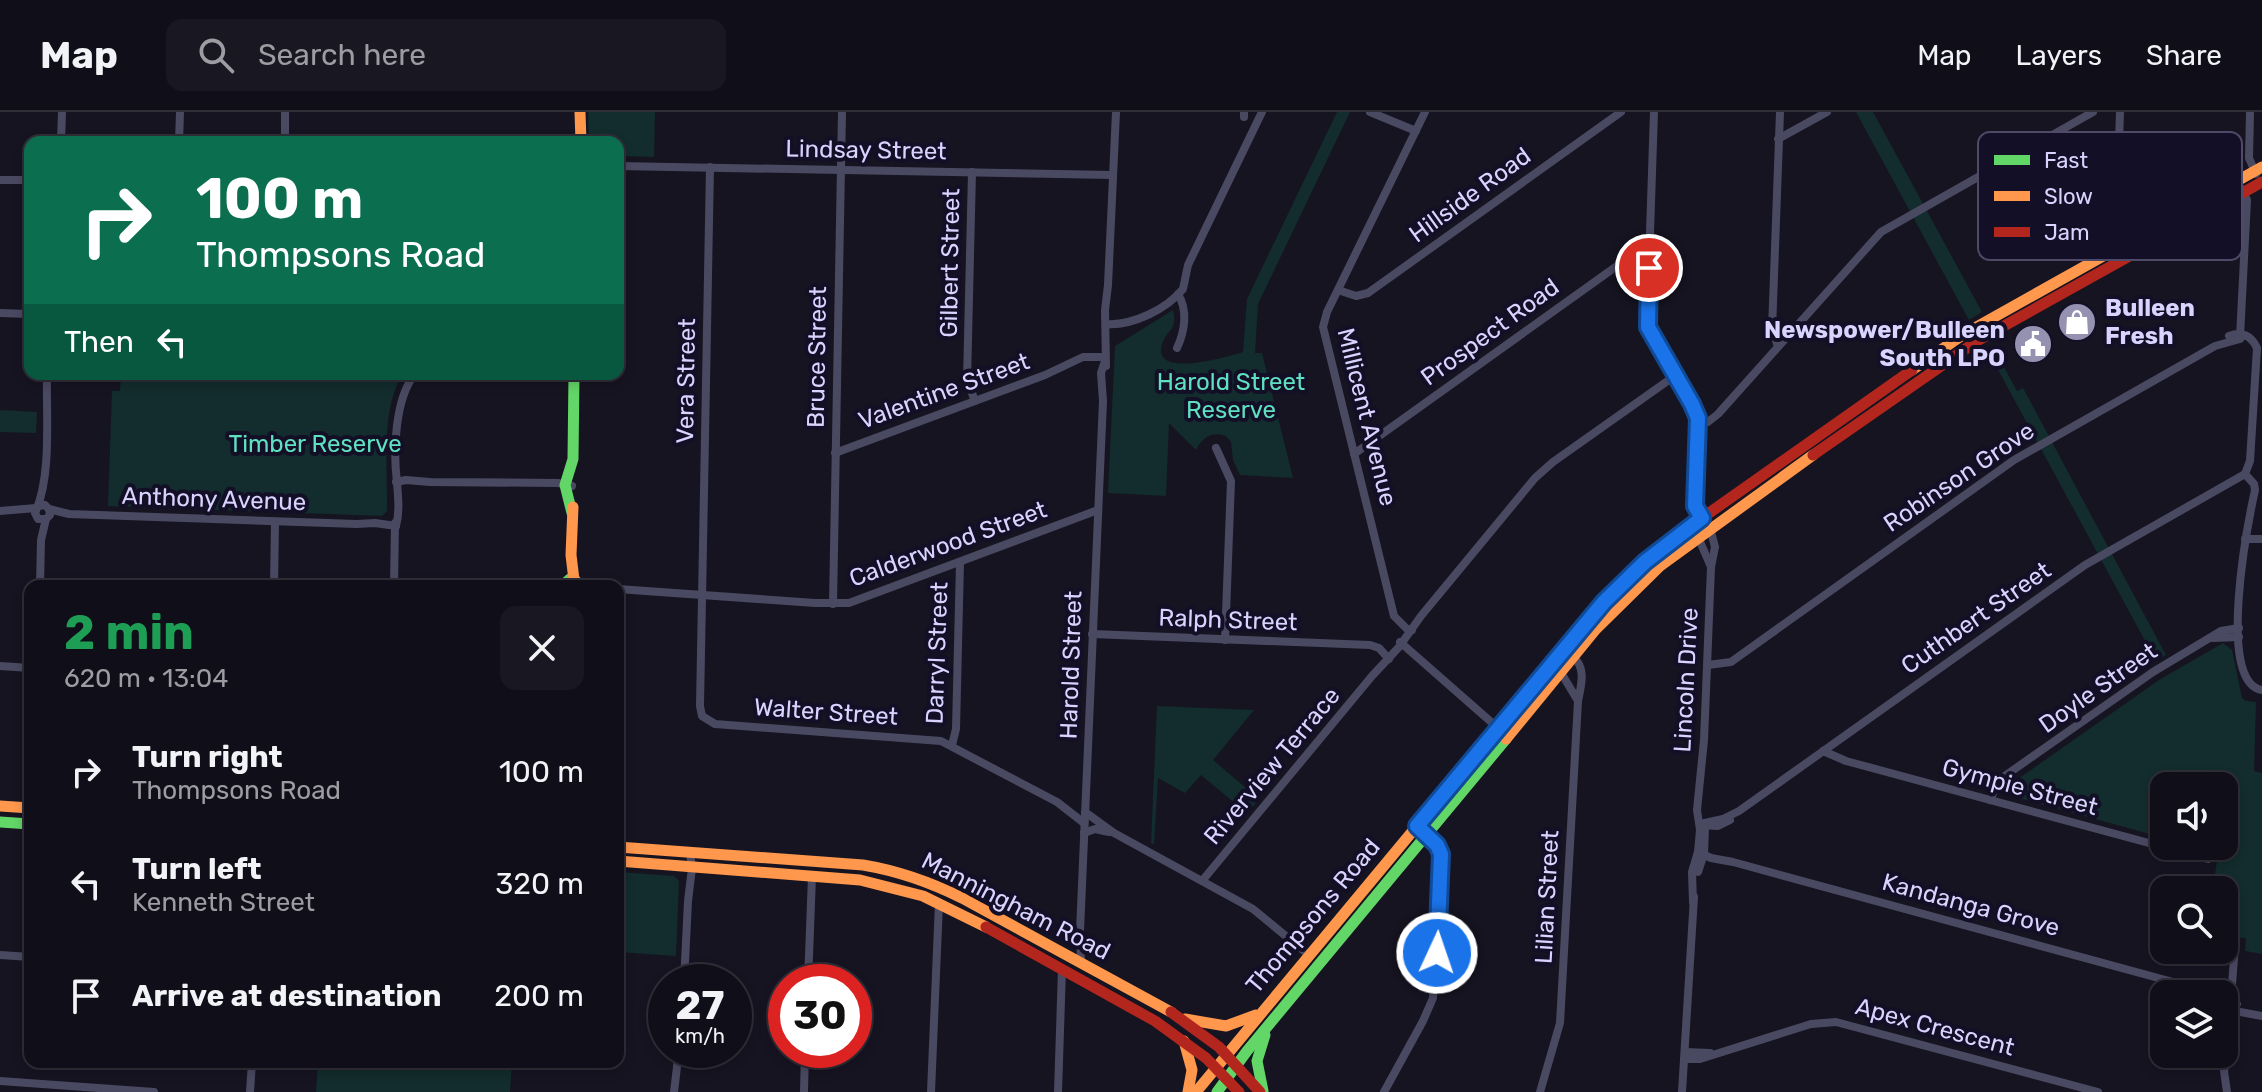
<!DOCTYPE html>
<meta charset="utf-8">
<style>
:root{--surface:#100f19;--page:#191822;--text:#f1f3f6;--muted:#9c9ca2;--line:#302f38}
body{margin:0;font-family:Rubik,sans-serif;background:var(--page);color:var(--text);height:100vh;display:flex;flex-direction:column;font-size:30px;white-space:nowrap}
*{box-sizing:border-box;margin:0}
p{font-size:26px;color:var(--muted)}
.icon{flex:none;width:44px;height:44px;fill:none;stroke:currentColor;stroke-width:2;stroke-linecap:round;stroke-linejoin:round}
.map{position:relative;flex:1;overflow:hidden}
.drawer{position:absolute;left:24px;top:468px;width:600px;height:488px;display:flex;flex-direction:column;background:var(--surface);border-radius:16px;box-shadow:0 4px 12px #0003,0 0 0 2px var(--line)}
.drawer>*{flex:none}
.hud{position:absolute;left:24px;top:24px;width:600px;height:244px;border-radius:16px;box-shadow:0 4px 12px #0003,0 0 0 2px var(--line);background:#0b6e4f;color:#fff;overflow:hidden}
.controls{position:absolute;left:2150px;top:660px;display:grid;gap:16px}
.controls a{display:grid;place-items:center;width:88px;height:88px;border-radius:16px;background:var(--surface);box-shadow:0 4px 12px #0003,0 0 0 2px var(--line);font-size:40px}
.speed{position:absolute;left:648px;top:852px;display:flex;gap:16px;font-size:40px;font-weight:700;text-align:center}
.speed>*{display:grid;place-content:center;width:104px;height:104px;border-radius:50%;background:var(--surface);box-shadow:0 4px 12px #0003,0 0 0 2px var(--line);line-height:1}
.speed small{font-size:20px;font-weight:400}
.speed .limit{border:12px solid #d22;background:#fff;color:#111}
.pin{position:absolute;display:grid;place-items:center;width:68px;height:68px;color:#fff;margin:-34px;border:4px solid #fff;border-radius:50%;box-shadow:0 2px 8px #0007}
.me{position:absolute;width:88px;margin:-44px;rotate:3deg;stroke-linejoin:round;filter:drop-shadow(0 0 6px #0008)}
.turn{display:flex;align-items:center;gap:28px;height:168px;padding:0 40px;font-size:36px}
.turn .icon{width:104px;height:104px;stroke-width:2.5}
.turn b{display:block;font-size:56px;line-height:68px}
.then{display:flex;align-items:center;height:76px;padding:0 40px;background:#0003;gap:16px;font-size:30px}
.round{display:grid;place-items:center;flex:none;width:84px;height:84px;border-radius:16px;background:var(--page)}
.headline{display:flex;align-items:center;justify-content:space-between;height:136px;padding:0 40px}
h1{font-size:48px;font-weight:700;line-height:60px;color:#1e9e55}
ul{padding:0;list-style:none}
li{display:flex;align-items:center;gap:24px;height:112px;padding:0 40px}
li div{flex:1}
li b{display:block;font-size:30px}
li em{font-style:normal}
header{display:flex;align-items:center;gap:48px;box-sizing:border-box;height:112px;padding:0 40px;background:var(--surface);border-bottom:2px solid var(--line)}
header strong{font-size:38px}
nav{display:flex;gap:44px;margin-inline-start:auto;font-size:28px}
.search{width:560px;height:72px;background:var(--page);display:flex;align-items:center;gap:20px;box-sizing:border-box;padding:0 28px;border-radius:16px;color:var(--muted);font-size:30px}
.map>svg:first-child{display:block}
.green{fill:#132c2d}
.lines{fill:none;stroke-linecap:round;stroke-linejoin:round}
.street{stroke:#4a4962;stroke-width:8}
.fast{stroke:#63d668;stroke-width:11}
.slow{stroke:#ff974d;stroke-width:11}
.jam{stroke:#b3261e;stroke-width:11}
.route-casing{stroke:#114b97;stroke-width:20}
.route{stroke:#1a73e8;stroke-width:14}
.labels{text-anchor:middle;stroke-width:8;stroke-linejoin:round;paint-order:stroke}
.street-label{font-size:24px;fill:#d9d4ff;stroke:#130f26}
.poi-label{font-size:24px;font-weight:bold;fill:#d9d4ff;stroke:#130f26;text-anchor:start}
.park-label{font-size:24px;fill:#5fe0c0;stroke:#130f26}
.key{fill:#130f26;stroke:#4e4a67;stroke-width:2}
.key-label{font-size:22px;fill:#d9d4ff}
</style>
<header>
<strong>Map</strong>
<div class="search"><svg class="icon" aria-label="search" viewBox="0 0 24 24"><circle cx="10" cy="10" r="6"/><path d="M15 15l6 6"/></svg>Search here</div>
<nav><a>Map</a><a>Layers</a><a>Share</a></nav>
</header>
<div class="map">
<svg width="2262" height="980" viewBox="0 0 2262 980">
<rect width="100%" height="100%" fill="#161421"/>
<g class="green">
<polygon points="588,0 655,0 654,45 618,44 618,30 589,30"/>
<path d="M1337,0H1350L1258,192L1255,241H1262L1293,366L1240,363L1233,348L1231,330L1226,324C1213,319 1202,325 1196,338L1169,311L1166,384L1108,381L1115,234L1173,198C1178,218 1167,217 1162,232C1151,268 1230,244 1243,240L1247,187Z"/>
<polygon points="1856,0 1873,0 1982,200 1969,208"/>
<polygon points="1996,240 2017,279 2023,276 2166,543 2156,549 1989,241"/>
<path d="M121,262H403C380,297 388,358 387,399L382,404L108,394L112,279H120Z"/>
<polygon points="0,298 37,300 36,321 0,320"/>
<polygon points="2223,531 2232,538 2242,586 2246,589 2256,590 2254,659 2262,661 2262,842 2245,839 2246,826 2224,825 2224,778 2213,778 2218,741 2195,734 2224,734 2224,674 2164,674 2164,726 2009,683 2008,674 2159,568"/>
<polygon points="1157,594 1254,598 1213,648 1259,687 1247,701 1201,663 1185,681 1158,666 1154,733 1151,731"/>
<polygon points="618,760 674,764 679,769 676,844 618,840"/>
<polygon points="318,950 512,950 510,980 316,980"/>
</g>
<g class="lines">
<g class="street">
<polyline points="1370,0 1416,19"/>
<polyline points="1654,0 1647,211 1697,302 1695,394 1702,406"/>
<polyline points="2120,0 2116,116 2124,137"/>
<polyline points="2250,0 2249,46 2256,62"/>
<polyline points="1244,5 1244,0"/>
<polyline points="1778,27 1827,0"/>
<polyline points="61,30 62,0"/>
<polyline points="179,30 180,0"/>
<polyline points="285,30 285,0"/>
<polyline points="618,54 1113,63"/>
<polyline points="710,55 700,594 702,604 715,612 941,629 1057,690 1084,711"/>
<polyline points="972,60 967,268 975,289"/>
<polyline points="0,68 30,68"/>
<polyline points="1338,178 1356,184 1368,181 1621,0"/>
<polyline points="0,201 30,202"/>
<path d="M1106,212C1132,214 1167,197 1183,177L1188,153L1262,0"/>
<path d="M2229,224C2241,219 2251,223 2257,236L2250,349L2245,362L2254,372L2255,378C2248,410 2216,571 2262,578"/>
<polyline points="2240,225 2247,88 2242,77"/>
<polyline points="1778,234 1772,218 1780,0"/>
<path d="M1177,236C1185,219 1188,198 1178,182"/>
<polyline points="1106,254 1105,198 1108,173 1116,0"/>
<polyline points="1698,313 1708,310 1718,302 1881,120 2093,0"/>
<polyline points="1216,336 1231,369 1225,528"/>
<polyline points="835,341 1045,263 1083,245 1105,245"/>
<polyline points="1354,342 1649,131"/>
<polyline points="396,370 406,368 430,370 558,371 572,374"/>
<path d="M39,394L45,393L49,397L50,403L46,407H38L35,401C52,364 46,304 47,262"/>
<polyline points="49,397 69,402 357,412 375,411 396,414"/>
<polyline points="0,399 36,396"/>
<path d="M396,414C400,399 398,385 397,370C393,339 395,286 415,262"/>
<polyline points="1698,425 1711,455"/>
<polyline points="2245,427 2262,427"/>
<polyline points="577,470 592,474"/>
<polyline points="40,474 41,428 46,407"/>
<polyline points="274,474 275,410"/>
<polyline points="394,474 395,411"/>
<polyline points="618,477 815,491 849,491 1098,398"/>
<polyline points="833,492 842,0"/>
<polyline points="1412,518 1407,517 1394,504 1323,215 1327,200 1425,0"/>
<polyline points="1092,522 1370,533 1379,536 1389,547"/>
<polyline points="2213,526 2239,525"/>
<polyline points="1400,530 1498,616"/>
<polyline points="1708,553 1731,550 2014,348 2215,234 2240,227"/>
<polyline points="0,554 30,556"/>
<polyline points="1560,559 1578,589"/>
<polyline points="952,633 956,617 960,450"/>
<polyline points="1823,639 1846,649 2208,747"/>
<polyline points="1990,688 1999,668 2153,560 2221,519 2239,516"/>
<polyline points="1085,700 1114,721 1253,797 1310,844"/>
<polyline points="1700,712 1723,707 1739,699 2085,453 2245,362"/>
<polyline points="1702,713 1718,714 1730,708"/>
<polyline points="1084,721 1095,717 1109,720"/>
<polyline points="1698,740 1711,746 1733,750 2217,882"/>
<polyline points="1698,760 1704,742 1705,715"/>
<polyline points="1202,769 1372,564 1399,535 1421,504 1535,366 1553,350 1676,263"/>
<polyline points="1693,790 1692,760 1698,740 1700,718 1697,698 1704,628 1711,455 1715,435 1710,416"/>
<polyline points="0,843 30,845"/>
<polyline points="1081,851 1080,819 1103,289 1101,261 1105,249"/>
<polyline points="684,870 688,789 692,756 690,741"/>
<polyline points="808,870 812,764"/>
<polyline points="2231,885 2235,834"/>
<polyline points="2224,888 2231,885 2237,892 2233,901 2225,899"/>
<polyline points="2235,899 2262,904"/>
<polyline points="1685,940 1710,941"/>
<polyline points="1684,947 1700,947 1811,912 1836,910 2098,980"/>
<polyline points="0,969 154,980"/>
<polyline points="250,980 252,950"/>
<polyline points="674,980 679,938"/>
<polyline points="804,980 805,938"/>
<polyline points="931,980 939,791"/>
<polyline points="1058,980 1062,857"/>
<polyline points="1384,980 1423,909 1433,886 1441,746 1437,733 1426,722"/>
<path d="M1540,980L1560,911L1578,589C1581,574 1587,555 1572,544"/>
<polyline points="1682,980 1694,785"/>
<polyline points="2227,980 2224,959 2229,934 2229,901"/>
</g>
<g class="fast">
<polyline points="572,401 565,373 573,347 574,262"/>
<polyline points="562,474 570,467 576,469 578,474"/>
<polyline points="0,710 30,712"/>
<polyline points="1263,979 1257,949 1265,923"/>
<polyline points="1217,980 1247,939 1506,627"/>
</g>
<g class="slow">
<polyline points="580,0 581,30"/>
<polyline points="1912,258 1964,222 2262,55"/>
<polyline points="573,395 571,443 574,468"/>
<polyline points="1506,627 1596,517 1660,454 1813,343"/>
<polyline points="0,694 30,696"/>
<path d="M618,735L863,753C899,759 930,770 962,786L1171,900"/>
<polyline points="618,749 860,768 923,784 986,815"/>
<polyline points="1185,907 1226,914 1256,903"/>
<polyline points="1184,929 1192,958 1188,980"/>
<polyline points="1196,980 1456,667"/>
</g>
<g class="jam">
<polyline points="1813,343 1977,229 2262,70"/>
<polyline points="1456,667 1571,528 1645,450 1702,406 1912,258"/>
<polyline points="986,815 1155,909 1206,946 1239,980"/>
<polyline points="1171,900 1219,935 1260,980"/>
</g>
</g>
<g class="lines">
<defs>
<polyline id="route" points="1437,841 1441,742 1437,733 1417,714 1604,490 1645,450 1702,406 1695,394 1698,306 1692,292 1648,215 1649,156"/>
</defs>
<use href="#route" class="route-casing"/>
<use href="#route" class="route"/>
</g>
<defs>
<symbol id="shop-disc" viewBox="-11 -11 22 22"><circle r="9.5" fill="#9591b1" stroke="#130f26"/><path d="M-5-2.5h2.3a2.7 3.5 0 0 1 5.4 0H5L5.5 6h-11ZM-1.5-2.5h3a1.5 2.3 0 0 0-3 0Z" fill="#fff"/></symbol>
<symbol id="civic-disc" viewBox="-11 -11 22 22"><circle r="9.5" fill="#9591b1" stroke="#130f26"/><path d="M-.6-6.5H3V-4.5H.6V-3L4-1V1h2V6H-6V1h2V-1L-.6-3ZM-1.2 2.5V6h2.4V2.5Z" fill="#fff"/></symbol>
</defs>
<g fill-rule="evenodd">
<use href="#shop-disc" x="2055" y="188" width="44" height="44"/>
<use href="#civic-disc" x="2011" y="210" width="44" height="44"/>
</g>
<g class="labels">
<g class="street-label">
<text transform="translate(866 38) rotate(1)" y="8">Lindsay Street</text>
<text transform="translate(1470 83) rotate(-36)" y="8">Hillside Road</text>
<text transform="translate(950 151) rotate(-89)" y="8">Gilbert Street</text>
<text transform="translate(1490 220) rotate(-36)" y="8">Prospect Road</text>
<text transform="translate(817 245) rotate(-89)" y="8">Bruce Street</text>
<text transform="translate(686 269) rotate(-89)" y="8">Vera Street</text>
<text transform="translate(944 279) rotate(-20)" y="8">Valentine Street</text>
<text transform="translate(1367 305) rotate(76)" y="8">Millicent Avenue</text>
<text transform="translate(1959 365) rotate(-34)" y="8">Robinson Grove</text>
<text transform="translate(214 387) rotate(2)" y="8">Anthony Avenue</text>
<text transform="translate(948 432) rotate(-20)" y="8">Calderwood Street</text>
<text transform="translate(1976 506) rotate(-35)" y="8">Cuthbert Street</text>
<text transform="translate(1228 508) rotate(2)" y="8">Ralph Street</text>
<text transform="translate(937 541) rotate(-88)" y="8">Darryl Street</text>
<text transform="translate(1071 553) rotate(-88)" y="8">Harold Street</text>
<text transform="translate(1686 568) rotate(-87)" y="8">Lincoln Drive</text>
<text transform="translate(2098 576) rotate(-35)" y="8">Doyle Street</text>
<text transform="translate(826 600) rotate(4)" y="8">Walter Street</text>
<text transform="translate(1272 654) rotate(-50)" y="8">Riverview Terrace</text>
<text transform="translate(2020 675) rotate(15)" y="8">Gympie Street</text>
<text transform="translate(1547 785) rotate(-87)" y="8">Lilian Street</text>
<text transform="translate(1971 793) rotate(15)" y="8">Kandanga Grove</text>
<text transform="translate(1016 794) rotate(27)" y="8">Manningham Road</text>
<text transform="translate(1313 804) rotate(-50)" y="8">Thompsons Road</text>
<text transform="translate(1935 915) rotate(15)" y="8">Apex Crescent</text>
</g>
<g class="poi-label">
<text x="2105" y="204">Bulleen<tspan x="2105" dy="28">Fresh</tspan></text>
<text x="2005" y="226" text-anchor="end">Newspower/Bulleen<tspan x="2005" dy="28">South LPO</tspan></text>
</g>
<g class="park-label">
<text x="1231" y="278">Harold Street<tspan x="1231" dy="28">Reserve</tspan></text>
<text x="315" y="340">Timber Reserve</text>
</g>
</g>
<rect x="1978" y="20" width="264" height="128" rx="12" class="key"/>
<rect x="1994" y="43" width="36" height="10" fill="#63d668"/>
<rect x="1994" y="79" width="36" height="10" fill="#ff974d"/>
<rect x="1994" y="115" width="36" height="10" fill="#b3261e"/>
<g class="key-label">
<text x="2044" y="56">Fast</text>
<text x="2044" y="92">Slow</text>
<text x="2044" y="128">Jam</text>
</g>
</svg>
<div class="controls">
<a><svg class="icon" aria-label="sound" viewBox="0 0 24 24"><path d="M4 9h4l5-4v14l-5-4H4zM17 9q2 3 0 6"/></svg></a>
<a><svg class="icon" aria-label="search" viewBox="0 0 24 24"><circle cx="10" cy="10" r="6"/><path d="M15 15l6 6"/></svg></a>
<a><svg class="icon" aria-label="layers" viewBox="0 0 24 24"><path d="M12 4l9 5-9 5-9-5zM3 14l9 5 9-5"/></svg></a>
</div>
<div class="speed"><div>27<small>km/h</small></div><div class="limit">30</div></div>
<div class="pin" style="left:1649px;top:156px;background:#d93025"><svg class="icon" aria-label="arrive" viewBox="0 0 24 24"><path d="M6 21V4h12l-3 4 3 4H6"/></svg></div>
<svg class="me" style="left:1437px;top:841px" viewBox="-20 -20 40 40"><circle r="17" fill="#1a73e8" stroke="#fff" stroke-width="3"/><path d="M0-11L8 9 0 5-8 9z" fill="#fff"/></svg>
<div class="hud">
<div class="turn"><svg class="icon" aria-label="right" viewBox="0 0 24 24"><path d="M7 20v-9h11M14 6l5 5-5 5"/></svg><div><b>100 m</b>Thompsons Road</div></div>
<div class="then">Then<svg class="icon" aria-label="left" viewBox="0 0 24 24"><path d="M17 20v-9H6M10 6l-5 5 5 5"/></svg></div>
</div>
<section class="drawer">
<div class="headline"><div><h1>2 min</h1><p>620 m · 13:04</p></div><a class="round"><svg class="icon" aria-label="close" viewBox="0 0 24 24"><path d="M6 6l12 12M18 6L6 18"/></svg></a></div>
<ul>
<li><svg class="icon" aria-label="right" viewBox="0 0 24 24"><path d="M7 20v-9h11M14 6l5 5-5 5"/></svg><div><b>Turn right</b><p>Thompsons Road</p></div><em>100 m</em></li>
<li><svg class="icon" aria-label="left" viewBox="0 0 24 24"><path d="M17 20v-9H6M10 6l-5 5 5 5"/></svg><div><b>Turn left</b><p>Kenneth Street</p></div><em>320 m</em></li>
<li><svg class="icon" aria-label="arrive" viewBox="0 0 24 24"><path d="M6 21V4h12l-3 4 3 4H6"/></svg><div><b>Arrive at destination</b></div><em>200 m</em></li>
</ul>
</section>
</div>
